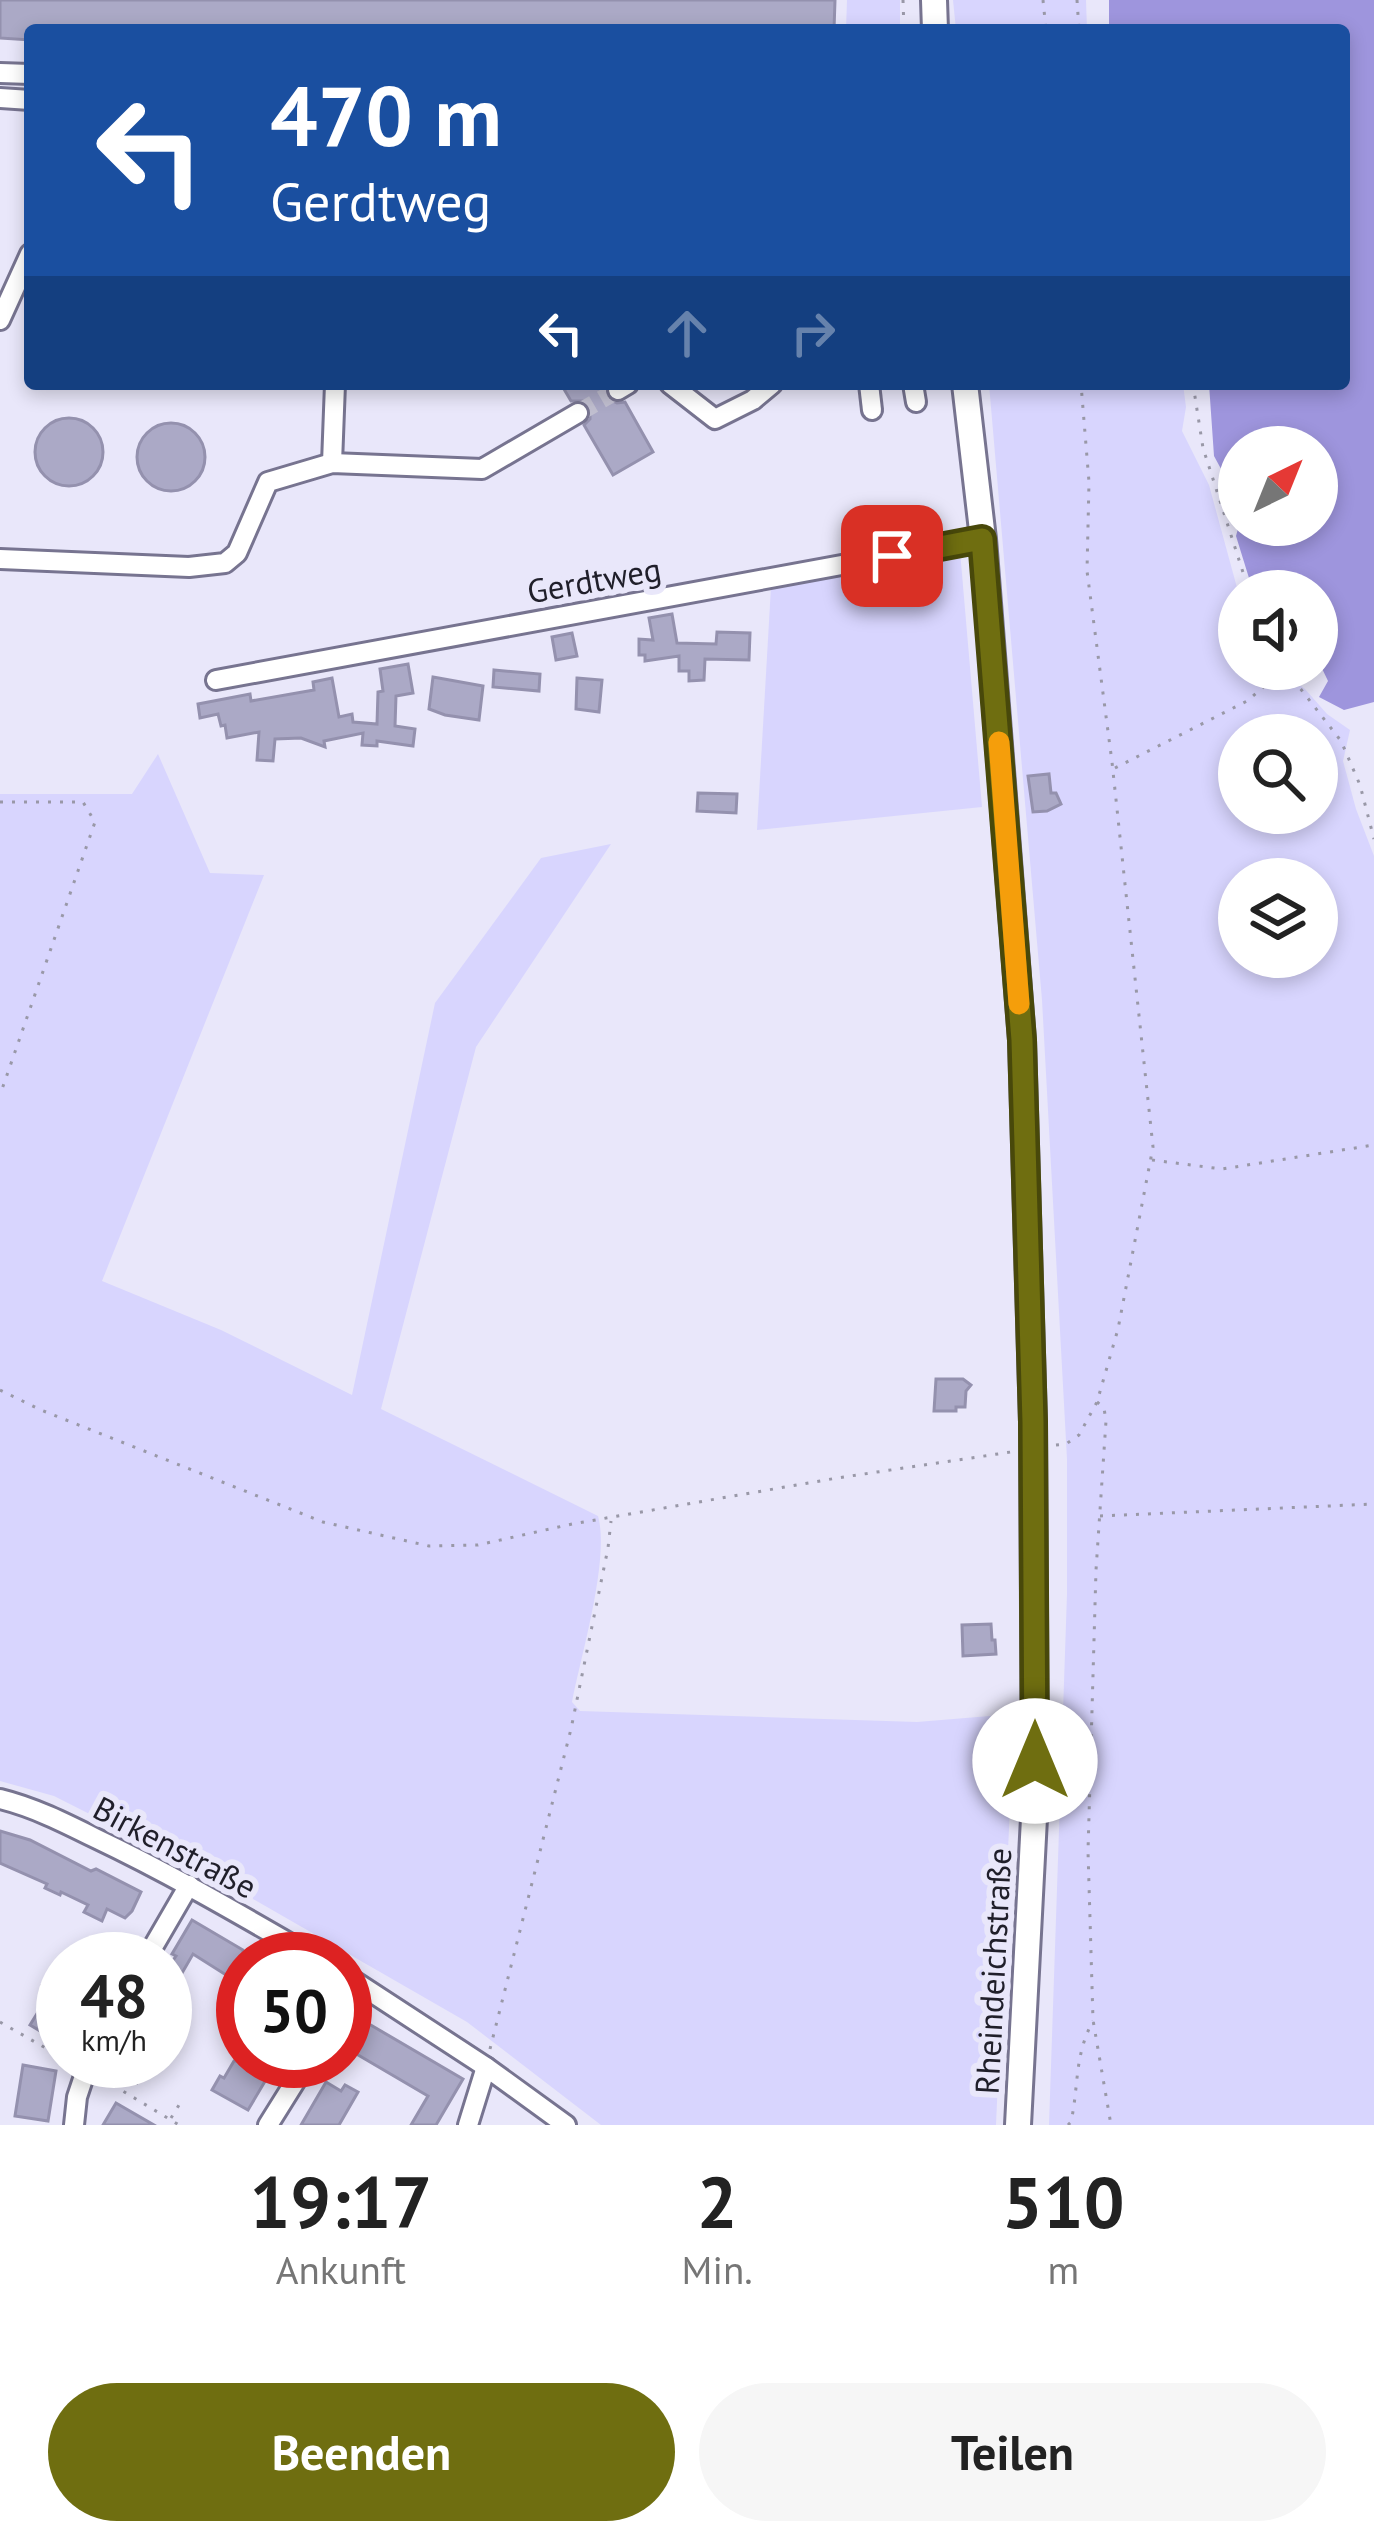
<!DOCTYPE html>
<html lang="de">
<meta charset="utf-8">
<style>
:root{--surface:#fff;--page:#f6f6f6;--text:#222;--muted:#767676;--accent:#6f6e10}
body{margin:0;font-family:"PT Sans",sans-serif;background:var(--page);color:var(--text);height:100vh;display:flex;flex-direction:column;font-size:45px;white-space:nowrap}
*{box-sizing:border-box;margin:0}
p{font-size:39px;color:var(--muted)}
.icon{flex:none;width:66px;height:66px;fill:none;stroke:currentColor;stroke-width:2;stroke-linecap:round;stroke-linejoin:round}
.map{position:relative;height:2125px;overflow:hidden}
.sheet{display:flex;flex-direction:column;background:var(--surface);flex:1}
.sheet>*{flex:none}
.banner{position:absolute;left:24px;top:24px;width:1326px;height:366px;border-radius:12px;box-shadow:0 6px 18px #0003;background:#1a4fa0;color:#fff;overflow:hidden}
.needle{width:78px;rotate:43deg}
.controls{position:absolute;left:1218px;top:426px;display:grid;gap:24px}
.controls a{display:grid;place-items:center;width:120px;height:120px;border-radius:50%;background:var(--surface);box-shadow:0 6px 18px #0003;font-size:60px}
.speed{position:absolute;left:36px;top:1932px;display:flex;gap:24px;font-size:60px;font-weight:700;text-align:center}
.speed>*{display:grid;place-content:center;width:156px;height:156px;border-radius:50%;background:var(--surface);box-shadow:0 6px 18px #0003;line-height:1}
.speed small{font-size:30px;font-weight:400}
.speed .limit{border:18px solid #d22;background:#fff;color:#111}
.pin{position:absolute;display:grid;place-items:center;width:102px;height:102px;color:#fff;margin:-51px;border-radius:24px;box-shadow:0 6px 18px #0006}
.me{position:absolute;width:132px;margin:-66px;rotate:0deg;stroke-linejoin:round;filter:drop-shadow(0 0 9px #0008)}
.turn{display:flex;align-items:center;gap:42px;height:252px;padding:0 48px;font-size:54px}
.turn .icon{width:156px;height:156px;stroke-width:2.5}
.turn b{display:block;font-size:84px;line-height:102px}
.lanes{display:flex;align-items:center;height:114px;padding:0 48px;background:#0003;justify-content:center;gap:60px;direction:ltr}
.lanes .off{opacity:.35}
.eta{display:flex;justify-content:space-evenly;align-items:center;height:204px;text-align:center}
.eta b{font-size:72px;font-weight:700;line-height:84px}
.cta{display:flex;gap:24px;margin-top:auto;padding:24px 48px}
.cta a{flex:1;height:138px;border-radius:72px;background:var(--accent);color:#fff;font-size:48px;font-weight:700;line-height:138px;text-align:center}
.cta a+a{background:var(--page);color:var(--text)}
.map>svg:first-child{display:block}
.green{fill:#d8d5fe;fill-rule:evenodd}
.water{fill:#9e95dd}
.building{fill:#aba9c6;stroke:#9491ae;stroke-width:3}
.lines{fill:none;stroke-linecap:round;stroke-linejoin:round}
.minor-tunnel{stroke:#c1bfd0;stroke-width:18;stroke-dasharray:18 9;stroke-linecap:butt}
.minor-casing{stroke:#777490;stroke-width:24}
.major-casing{stroke:#777490;stroke-width:30}
.path{stroke:#9998a7;stroke-width:3;stroke-dasharray:3 9;stroke-linecap:butt}
.minor{stroke:#fff;stroke-width:18}
.major{stroke:#fff;stroke-width:24}
.route-casing{stroke:#48480a;stroke-width:30}
.route{stroke:#6f6e10;stroke-width:21}
.slow{stroke:#f59e0b;stroke-width:21}
.labels{text-anchor:middle;stroke-width:12;stroke-linejoin:round;paint-order:stroke}
.street-label{font-size:33px;fill:#201f2a;stroke:#e9e7fa}
</style>
<div class="map">
<svg width="1374" height="2125" viewBox="0 0 1374 2125">
<rect width="100%" height="100%" fill="#e9e7fa"/>
<g class="green">
<polygon points="847,0 900,0 900,30 846,30"/>
<polygon points="953,0 1086,0 1087,30 956,30"/>
<path d="M989,384H1183L1186,407L1182,431L1209,485L1239,595V669H1279L1305,689L1327,714L1350,730L1343,761L1356,809L1374,856V2125H1049L1067,1594V1459L1042,1000ZM1239,735H1317V813H1239ZM1239,879H1317V957H1239Z"/>
<polygon points="960,551 982,807 757,830 771,587"/>
<path d="M158,754L210,873L264,875L102,1281L221,1330L352,1395L435,1003L541,858L611,844L476,1047L381,1409L598,1516C610,1559 581,1655 572,1702L580,1711L917,1722L1014,1714L996,2125H601L467,2022L220,1880L54,1796L0,1781V794H132Z"/>
</g>
<polygon class="water" points="1109,0 1374,0 1374,702 1344,710 1319,697 1328,681 1317,658 1317,591 1253,591 1236,536 1239,525 1317,525 1317,447 1239,447 1239,502 1214,456 1209,384 1344,384 1344,30 1109,30"/>
<g class="building">
<polygon points="0,0 835,0 834,30 30,30 30,40 0,38"/>
<polygon points="561,384 606,384 607,398 617,403 625,402 653,452 613,475 584,425 590,419 590,407 584,401 571,401"/>
<circle cx="69" cy="452" r="34"/>
<circle cx="171" cy="457" r="34"/>
<polygon points="672,614 677,643 716,644 717,632 750,633 749,660 705,659 704,680 689,681 689,671 679,671 679,656 645,661 645,655 639,655 639,639 653,640 649,618"/>
<polygon points="572,633 577,656 556,660 552,637"/>
<polygon points="408,664 413,693 396,696 395,726 415,729 413,746 377,741 377,746 362,745 363,733 324,741 325,747 301,738 275,739 273,761 257,760 259,732 227,738 225,725 221,726 218,714 200,718 198,704 250,694 251,701 314,690 313,682 332,678 339,717 352,714 353,722 377,724 378,692 383,691 380,669"/>
<polygon points="494,670 540,674 539,691 493,687"/>
<polygon points="433,677 483,686 479,720 445,715 429,709"/>
<polygon points="577,678 602,680 599,712 576,709"/>
<polygon points="1049,774 1051,793 1056,793 1061,804 1047,811 1033,812 1028,776"/>
<polygon points="698,793 737,794 736,813 697,811"/>
<polygon points="936,1379 963,1379 971,1385 966,1391 965,1407 956,1407 956,1411 934,1411"/>
<polygon points="991,1624 992,1640 995,1640 996,1654 963,1656 962,1625"/>
<polygon points="0,1831 30,1840 91,1871 96,1869 141,1892 132,1911 125,1918 107,1909 102,1921 84,1912 88,1905 61,1892 60,1895 45,1888 47,1884 0,1863"/>
<polygon points="192,1920 243,1950 243,1966 234,1980 193,1954 178,1980 181,1982 177,1988 181,1990 172,2005 180,2010 165,2037 165,1972 176,1956 172,1954"/>
<polygon points="63,1970 63,2031 57,2041 30,2025 51,1991 42,1985 49,1973 58,1978"/>
<polygon points="369,2024 463,2079 436,2125 411,2125 428,2096 353,2052"/>
<polygon points="102,2061 150,2061 137,2083"/>
<polygon points="234,2061 277,2061 248,2110 212,2090 220,2076 224,2078"/>
<polygon points="23,2065 56,2071 48,2121 15,2116"/>
<polygon points="326,2082 341,2091 345,2085 358,2092 339,2125 301,2125"/>
<polygon points="116,2103 154,2125 103,2125"/>
</g>
<g class="lines">
<polyline class="minor-tunnel" points="578,413 618,390"/>
<defs>
<g id="minor">
<polyline points="0,73 30,74"/>
<polyline points="0,98 30,100"/>
<polyline points="0,320 30,254"/>
<polyline points="670,384 715,419 753,400 772,384"/>
<polyline points="869,384 872,410"/>
<polyline points="913,384 916,402"/>
<polyline points="618,390 628,384"/>
<polyline points="332,463 335,384"/>
<polyline points="0,559 189,567 225,563 237,553 268,482 332,463 482,469 578,413"/>
<polyline points="216,680 983,539"/>
<path d="M0,1799C33,1807 65,1823 95,1838C171,1874 244,1917 317,1959"/>
<polyline points="146,1959 189,1885"/>
<polyline points="345,1975 486,2067 566,2125"/>
<polyline points="74,2125 77,2097 89,2061"/>
<polyline points="268,2125 308,2061"/>
<polyline points="468,2125 486,2067"/>
</g>
<g id="major">
<polyline points="934,0 935,30"/>
<polyline points="965,384 983,539 1022,1040 1033,1422 1035,1799 1018,2125"/>
</g>
</defs>
<use href="#minor" class="minor-casing"/>
<use href="#major" class="major-casing"/>
<g class="path">
<polyline points="903,0 904,30"/>
<polyline points="1043,0 1046,30"/>
<polyline points="1077,0 1079,30"/>
<polyline points="1193,384 1203,448 1249,591"/>
<polyline points="1286,670 1341,741 1360,785 1374,839"/>
<polyline points="1115,768 1247,701 1285,669"/>
<polyline points="0,802 83,802 95,822 0,1095"/>
<polyline points="1152,1160 1222,1169 1374,1145"/>
<polyline points="0,1390 41,1410 323,1522 429,1546 478,1545 572,1524 837,1478 1011,1452"/>
<polyline points="1097,1402 1104,1408 1106,1421 1096,1570 1088,1851 1093,2020 1111,2125"/>
<polyline points="1056,1445 1066,1444 1079,1435 1097,1402 1118,1329 1153,1147 1112,762 1087,571 1089,482 1081,384"/>
<polyline points="1100,1516 1374,1504"/>
<polyline points="0,2022 63,2058"/>
<polyline points="490,2049 571,1729 608,1548 611,1521"/>
<polyline points="103,2079 179,2125"/>
<polyline points="171,2118 179,2105"/>
<path d="M1068,2125L1071,2122C1079,2085 1074,2056 1093,2021"/>
</g>
<use href="#minor" class="minor"/>
<use href="#major" class="major"/>
</g>
<g class="lines">
<defs>
<polyline id="route" points="892,556 982,539 1022,1040 1033,1422 1035,1761"/>
</defs>
<use href="#route" class="route-casing"/>
<use href="#route" class="route"/>
<polyline class="slow" points="999,742 1019,1004"/>
</g>
<g class="labels">
<g class="street-label">
<text transform="translate(594 580) rotate(-10)" y="12">Gerdtweg</text>
<text transform="translate(175 1847) rotate(28)" y="12">Birkenstraße</text>
<text transform="translate(993 1971) rotate(-87)" y="12">Rheindeichstraße</text>
</g>
</g>
</svg>
<div class="controls">
<a><svg class="needle" viewBox="-14 -14 28 28"><path d="M0-13l5 13h-10z" fill="#e53935"/><path d="M0 13l5-13h-10z" fill="#767676"/></svg></a>
<a><svg class="icon" aria-label="sound" viewBox="0 0 24 24"><path d="M4 9h4l5-4v14l-5-4H4zM17 9q2 3 0 6"/></svg></a>
<a><svg class="icon" aria-label="search" viewBox="0 0 24 24"><circle cx="10" cy="10" r="6"/><path d="M15 15l6 6"/></svg></a>
<a><svg class="icon" aria-label="layers" viewBox="0 0 24 24"><path d="M12 4l9 5-9 5-9-5zM3 14l9 5 9-5"/></svg></a>
</div>
<div class="speed"><div>48<small>km/h</small></div><div class="limit">50</div></div>
<div class="pin" style="left:892px;top:556px;background:#d93025"><svg class="icon" aria-label="arrive" viewBox="0 0 24 24"><path d="M6 21V4h12l-3 4 3 4H6"/></svg></div>
<svg class="me" style="left:1035px;top:1761px" viewBox="-20 -20 40 40"><circle r="19" fill="#fff"/><path d="M0-13L10 11 0 6-10 11z" fill="#6f6e10"/></svg>
<div class="banner">
<div class="turn"><svg class="icon" aria-label="left" viewBox="0 0 24 24"><path d="M17 20v-9H6M10 6l-5 5 5 5"/></svg><div><b>470 m</b>Gerdtweg</div></div>
<div class="lanes"><svg class="icon" aria-label="left" viewBox="0 0 24 24"><path d="M17 20v-9H6M10 6l-5 5 5 5"/></svg><svg class="icon off" aria-label="ahead" viewBox="0 0 24 24"><path d="M12 20V5M6 11l6-6 6 6"/></svg><svg class="icon off" aria-label="right" viewBox="0 0 24 24"><path d="M7 20v-9h11M14 6l5 5-5 5"/></svg></div>
</div>
</div>
<section class="sheet">
<div class="eta">
<div><b>19:17</b><p>Ankunft</p></div>
<div><b>2</b><p>Min.</p></div>
<div><b>510</b><p>m</p></div>
</div>
<div class="cta"><a>Beenden</a><a>Teilen</a></div>
</section>
